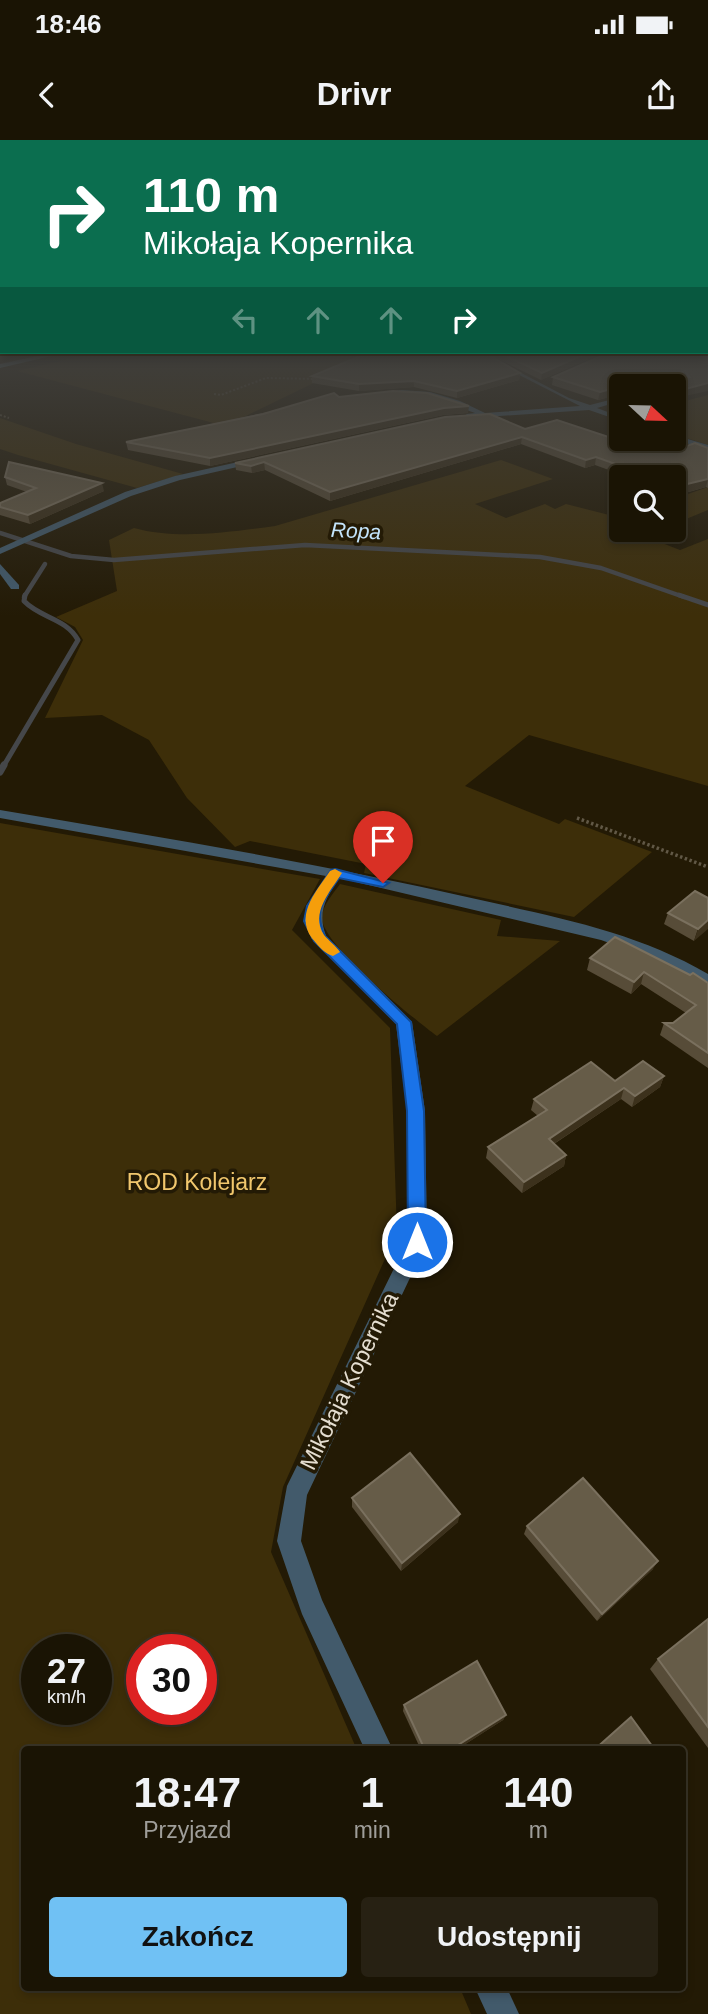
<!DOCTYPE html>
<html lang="pl">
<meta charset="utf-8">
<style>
:root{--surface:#1a1404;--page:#272113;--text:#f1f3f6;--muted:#9f9e9a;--line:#383326;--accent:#70c1f4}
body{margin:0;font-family:Helvetica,sans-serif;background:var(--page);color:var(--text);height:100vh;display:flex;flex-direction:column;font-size:26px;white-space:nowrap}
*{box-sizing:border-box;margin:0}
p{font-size:23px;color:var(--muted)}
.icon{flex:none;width:38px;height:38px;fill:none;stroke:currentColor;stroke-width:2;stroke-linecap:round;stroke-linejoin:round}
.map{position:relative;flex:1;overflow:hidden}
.side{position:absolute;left:21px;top:1606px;width:665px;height:245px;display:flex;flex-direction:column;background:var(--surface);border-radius:7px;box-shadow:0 4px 10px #0003,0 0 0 2px var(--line)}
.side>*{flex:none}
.top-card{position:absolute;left:0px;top:0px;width:709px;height:214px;box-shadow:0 4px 10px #0003,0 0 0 2px var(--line);background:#0b6e4f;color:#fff;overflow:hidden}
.needle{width:46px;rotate:112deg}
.tools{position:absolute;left:609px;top:234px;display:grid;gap:14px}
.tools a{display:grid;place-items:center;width:77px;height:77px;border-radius:7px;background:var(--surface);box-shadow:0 4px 10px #0003,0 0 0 2px var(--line);font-size:35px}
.speed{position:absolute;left:21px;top:1494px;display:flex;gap:14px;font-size:35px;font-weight:700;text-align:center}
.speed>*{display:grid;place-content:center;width:91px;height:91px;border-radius:50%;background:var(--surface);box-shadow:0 4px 10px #0003,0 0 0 2px var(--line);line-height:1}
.speed small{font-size:18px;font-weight:400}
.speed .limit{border:10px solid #d22;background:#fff;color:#111}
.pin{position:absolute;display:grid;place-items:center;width:60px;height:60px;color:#fff;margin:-72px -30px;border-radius:50% 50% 50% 0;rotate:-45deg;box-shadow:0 0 7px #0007}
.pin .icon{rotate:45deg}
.me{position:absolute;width:77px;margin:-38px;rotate:0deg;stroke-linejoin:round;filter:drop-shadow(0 0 5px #0008)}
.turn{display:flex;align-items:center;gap:24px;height:147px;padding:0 28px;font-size:32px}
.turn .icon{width:91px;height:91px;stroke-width:2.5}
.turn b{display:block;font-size:49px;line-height:60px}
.lanes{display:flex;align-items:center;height:66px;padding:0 28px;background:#0003;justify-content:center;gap:35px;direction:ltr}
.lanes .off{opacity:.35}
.eta{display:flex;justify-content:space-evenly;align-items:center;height:119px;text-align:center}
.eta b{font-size:42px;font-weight:600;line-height:49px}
.action{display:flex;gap:14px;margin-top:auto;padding:14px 28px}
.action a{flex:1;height:80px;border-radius:7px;background:var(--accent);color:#111;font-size:28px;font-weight:600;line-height:80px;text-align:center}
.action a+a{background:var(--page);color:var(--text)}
.status{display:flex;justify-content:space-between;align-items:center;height:49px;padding:0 35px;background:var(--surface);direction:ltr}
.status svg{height:19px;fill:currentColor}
header{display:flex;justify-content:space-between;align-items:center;height:91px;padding:0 28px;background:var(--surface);font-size:32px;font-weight:600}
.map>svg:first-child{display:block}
.green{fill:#3d2e09;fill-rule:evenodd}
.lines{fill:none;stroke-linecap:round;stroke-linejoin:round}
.stream-far2{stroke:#45474a;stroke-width:4.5}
.stream-far1{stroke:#45474a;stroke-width:5}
.stream{stroke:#45474a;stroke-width:7}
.path-far1{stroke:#615846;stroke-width:2;stroke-dasharray:2 2;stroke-linecap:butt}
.path{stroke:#615846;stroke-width:3.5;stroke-dasharray:2.5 2.5;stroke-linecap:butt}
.minor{fill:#425a6b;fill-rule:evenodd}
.highway{fill:#74b3dc;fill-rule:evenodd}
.wall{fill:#574c38}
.shaded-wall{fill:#3c311c}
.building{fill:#665c48;stroke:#7a705e;stroke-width:2;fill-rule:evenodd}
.route{fill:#1a73e8;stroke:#114b97;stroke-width:2}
.slow{fill:#f59e0b}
.labels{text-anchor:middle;stroke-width:7;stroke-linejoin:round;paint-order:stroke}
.far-water-label{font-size:21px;font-style:italic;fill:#c3e4fb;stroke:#231a05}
.park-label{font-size:23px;fill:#f1c76d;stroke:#231a05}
.street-label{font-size:23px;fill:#e5ded1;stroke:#231a05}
</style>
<div class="status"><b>18:46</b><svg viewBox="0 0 49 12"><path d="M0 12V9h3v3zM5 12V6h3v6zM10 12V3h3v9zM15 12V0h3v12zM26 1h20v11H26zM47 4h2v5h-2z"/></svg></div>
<header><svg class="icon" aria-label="back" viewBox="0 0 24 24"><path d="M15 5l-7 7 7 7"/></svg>Drivr<svg class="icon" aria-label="share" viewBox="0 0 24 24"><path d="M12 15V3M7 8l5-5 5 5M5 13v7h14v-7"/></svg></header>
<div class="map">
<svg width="708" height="1874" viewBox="0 0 708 1874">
<rect width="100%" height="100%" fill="#231a05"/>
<g class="green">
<polygon points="90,214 346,214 361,220 225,286 17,231"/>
<polygon points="708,255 708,305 674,294 674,264"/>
<polygon points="0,278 76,304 183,334 137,348 18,315 0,309"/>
<path d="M501,320L553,339L475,364L506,378L545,364L555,369L566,364L621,378V390H657L644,396L680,410L708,399V646L529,595L465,646L559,684L565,679L652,712L574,777L364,733L366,724L250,701L235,707L187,658L149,600L102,575L45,578L83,500L75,487L56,477L117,451L109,400L134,388C177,400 231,392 275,386Z"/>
<polygon points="708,347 708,370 674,384 674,359"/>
<path d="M0,683L320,739L292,790L390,888L397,1092L283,1347L271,1412L357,1610H24V1848H460L471,1874H0ZM37,1510H96V1570H37ZM142,1510H201V1570H142Z"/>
<path d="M340,744L501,780L497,796L560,801L437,896C415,880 319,802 322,777C323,764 333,754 340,744Z"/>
</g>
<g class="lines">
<g class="stream-far2">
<polyline points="0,393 71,416 114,420 305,405 540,417 601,428 684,457"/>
<polyline points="24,457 45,424"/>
</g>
<g class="stream-far1">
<polyline points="679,455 708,465"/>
<path d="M3,627L78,500C66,478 40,478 24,461L25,455"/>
</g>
<polyline class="stream" points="0,632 4,625"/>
<g class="path-far1">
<polyline points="214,254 221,255 266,238 317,239"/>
<polyline points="0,275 9,278"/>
</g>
<polyline class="path" points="577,678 708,727"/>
<g class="minor">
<polygon points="478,214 485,214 569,258 590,265 621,257 621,261 597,268 621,277 621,281 589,270 469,278 466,274 475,273 430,257 369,255 402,250 430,252 460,261 485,273 580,266"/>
<polygon points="674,295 708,305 708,310 673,299"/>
<polygon points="256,318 259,322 180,340 131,356 0,414 0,408 125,352 175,336"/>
<polygon points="0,424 19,445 19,449 11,449 0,434"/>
<path d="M0,670C159,697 319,723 476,759C555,777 637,792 708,834V846L654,819L601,800L339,738C326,758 317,772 326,796L412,882L425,971L427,1102L307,1355L301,1401L322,1460L393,1610H365L302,1474L277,1401L287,1346L407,1102V971L396,884L311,798L307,771L326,736L0,678Z"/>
<polygon points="475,1848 507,1848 519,1874 487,1874"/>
</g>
<polygon class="highway" points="47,214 60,214 0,228 0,224"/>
</g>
<g class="wall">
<polygon points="365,214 600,214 541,240 488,214 520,233 519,240 457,258 414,247 359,251 312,243 312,236"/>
<polygon points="708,214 676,258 674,258 674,247 621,247 621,254 598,260 552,245 553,237"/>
<polygon points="339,257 468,273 443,275 210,326 128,310 126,302"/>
<polygon points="525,289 648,310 687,306 708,308 708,348 706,347 678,355 674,353 674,338 631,338 595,325 585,328 521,304 330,361 265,330 252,333 236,330 235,323"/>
<polygon points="5,337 104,351 30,384 0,375 0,363 27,352 7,345"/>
<polygon points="708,758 694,801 664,784 668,773"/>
<polygon points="590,818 690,835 708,843 708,928 660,895 664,883 673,883 686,873 641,844 631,854 587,830"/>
<polygon points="664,936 660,947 632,967 621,959 554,1004 566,1015 564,1026 522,1053 486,1018 488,1007 538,976 531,970 534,959 615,941"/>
<polygon points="352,1358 458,1382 401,1431 352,1367"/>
<polygon points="527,1386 653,1429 597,1481 524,1394"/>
<polygon points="708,1479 708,1608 650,1529 658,1519"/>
<polygon points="404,1565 506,1575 503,1580 456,1610 421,1610 403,1571"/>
</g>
<g class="shaded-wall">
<polygon points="585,214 600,214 541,240 542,233"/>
<polygon points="685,231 683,238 662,247 664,240"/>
<polygon points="520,233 519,240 457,258 457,251"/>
<polygon points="414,241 414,247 359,251 359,244"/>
<polygon points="642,241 641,247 621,247 621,254 598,260 600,252"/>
<polygon points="708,243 708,251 676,258 678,251"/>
<polygon points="469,266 468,273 443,275 210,326 210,318 444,268"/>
<polygon points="522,297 521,304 330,361 330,352"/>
<polygon points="596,317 595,325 585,328 586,320"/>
<polygon points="264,322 265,330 252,333 251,326"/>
<polygon points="708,339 706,347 678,355 679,346"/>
<polygon points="102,343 104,351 30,384 28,375"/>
<polygon points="708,780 708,789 694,801 698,789"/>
<polygon points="644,832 641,844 631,854 634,842"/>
<polygon points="664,936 660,947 632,967 635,956"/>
<polygon points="624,948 621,959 546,1009 549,999"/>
<polygon points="566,1015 564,1026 522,1053 524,1042"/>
<polygon points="460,1374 458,1382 401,1431 402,1423"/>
<polygon points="658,1421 653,1429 597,1481 602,1474"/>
<polygon points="506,1575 503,1580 456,1610 450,1610"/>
</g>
<g class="building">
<polygon points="365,214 487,214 520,233 457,251 414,241 359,244 312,236"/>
<polygon points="502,214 585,214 542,233"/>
<path d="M606,214H708V243L678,251L674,250V247H662L642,241L600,252L553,237ZM685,231L690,237L667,242L664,240Z"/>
<polygon points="393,251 427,253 469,266 444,268 210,318 126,302 263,274 334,253 339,257"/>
<polygon points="490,274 525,289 557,280 648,310 673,301 687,306 695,303 708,308 708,339 679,346 674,344 674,338 655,338 596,317 586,320 522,297 330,352 264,322 251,326 235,323 445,277"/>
<polygon points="9,322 102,343 28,375 0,367 0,363 36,348 5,337"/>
<polygon points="695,751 708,758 708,780 698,789 668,773"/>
<polygon points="615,797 690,835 693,833 708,843 708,913 664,883 673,883 696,865 644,832 634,842 590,818"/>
<polygon points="643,921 664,936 635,956 624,948 549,999 566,1015 524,1042 488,1007 547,970 534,959 591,922 615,941"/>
<polygon points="410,1313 460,1374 402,1423 352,1358"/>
<polygon points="583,1338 658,1421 602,1474 527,1386"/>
<polygon points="708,1479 708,1587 658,1519"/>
<polygon points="477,1521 506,1575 450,1610 425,1610 404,1565"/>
<polygon points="631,1577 655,1610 594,1610"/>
</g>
<linearGradient id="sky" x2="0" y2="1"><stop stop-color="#130e03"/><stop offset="0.45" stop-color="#3f3e3b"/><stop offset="1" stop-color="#3f3e3b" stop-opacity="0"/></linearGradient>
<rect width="708" height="476" fill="url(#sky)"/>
<path class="route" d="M335,729L389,743L383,747L339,738C324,760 313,770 325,796L411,882L424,971L426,1102L417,1110L408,1102L407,971L397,884L314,801L304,781L307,766L331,730Z"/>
<path class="slow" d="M335,729L342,733C330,752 310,773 324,795C329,801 336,806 340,812L333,816C326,814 321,809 316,803C292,778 315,753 330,731Z"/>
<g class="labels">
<g class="far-water-label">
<text transform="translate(356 391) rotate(3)" y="7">Ropa</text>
</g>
<g class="park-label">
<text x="197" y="1050">ROD Kolejarz</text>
</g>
<g class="street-label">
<text transform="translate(349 1241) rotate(-64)" y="8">Mikołaja Kopernika</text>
</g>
</g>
</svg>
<div class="tools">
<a><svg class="needle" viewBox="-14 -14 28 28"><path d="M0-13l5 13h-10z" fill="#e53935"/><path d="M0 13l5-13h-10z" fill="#9f9e9a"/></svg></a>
<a><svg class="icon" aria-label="search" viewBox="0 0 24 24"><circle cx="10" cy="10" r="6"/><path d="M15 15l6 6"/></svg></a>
</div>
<div class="speed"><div>27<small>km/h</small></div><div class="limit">30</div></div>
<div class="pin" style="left:383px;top:743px;background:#d93025"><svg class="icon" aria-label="arrive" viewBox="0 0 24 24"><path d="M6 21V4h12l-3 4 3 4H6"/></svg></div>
<svg class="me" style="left:417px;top:1102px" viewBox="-20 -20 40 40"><circle r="17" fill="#1a73e8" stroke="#fff" stroke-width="3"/><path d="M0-11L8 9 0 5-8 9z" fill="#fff"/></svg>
<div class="top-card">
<div class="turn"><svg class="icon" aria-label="right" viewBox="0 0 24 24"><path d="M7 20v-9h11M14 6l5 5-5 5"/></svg><div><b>110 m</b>Mikołaja Kopernika</div></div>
<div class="lanes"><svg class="icon off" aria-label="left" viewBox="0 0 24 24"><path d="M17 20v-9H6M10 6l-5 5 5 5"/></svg><svg class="icon off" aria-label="ahead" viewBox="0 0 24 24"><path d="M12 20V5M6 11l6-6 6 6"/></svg><svg class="icon off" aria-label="ahead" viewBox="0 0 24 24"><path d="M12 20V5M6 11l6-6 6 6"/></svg><svg class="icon" aria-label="right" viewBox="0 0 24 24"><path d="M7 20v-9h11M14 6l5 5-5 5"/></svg></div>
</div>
<section class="side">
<div class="eta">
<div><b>18:47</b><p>Przyjazd</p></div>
<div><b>1</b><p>min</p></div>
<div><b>140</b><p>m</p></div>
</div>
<div class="action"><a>Zakończ</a><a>Udostępnij</a></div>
</section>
</div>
